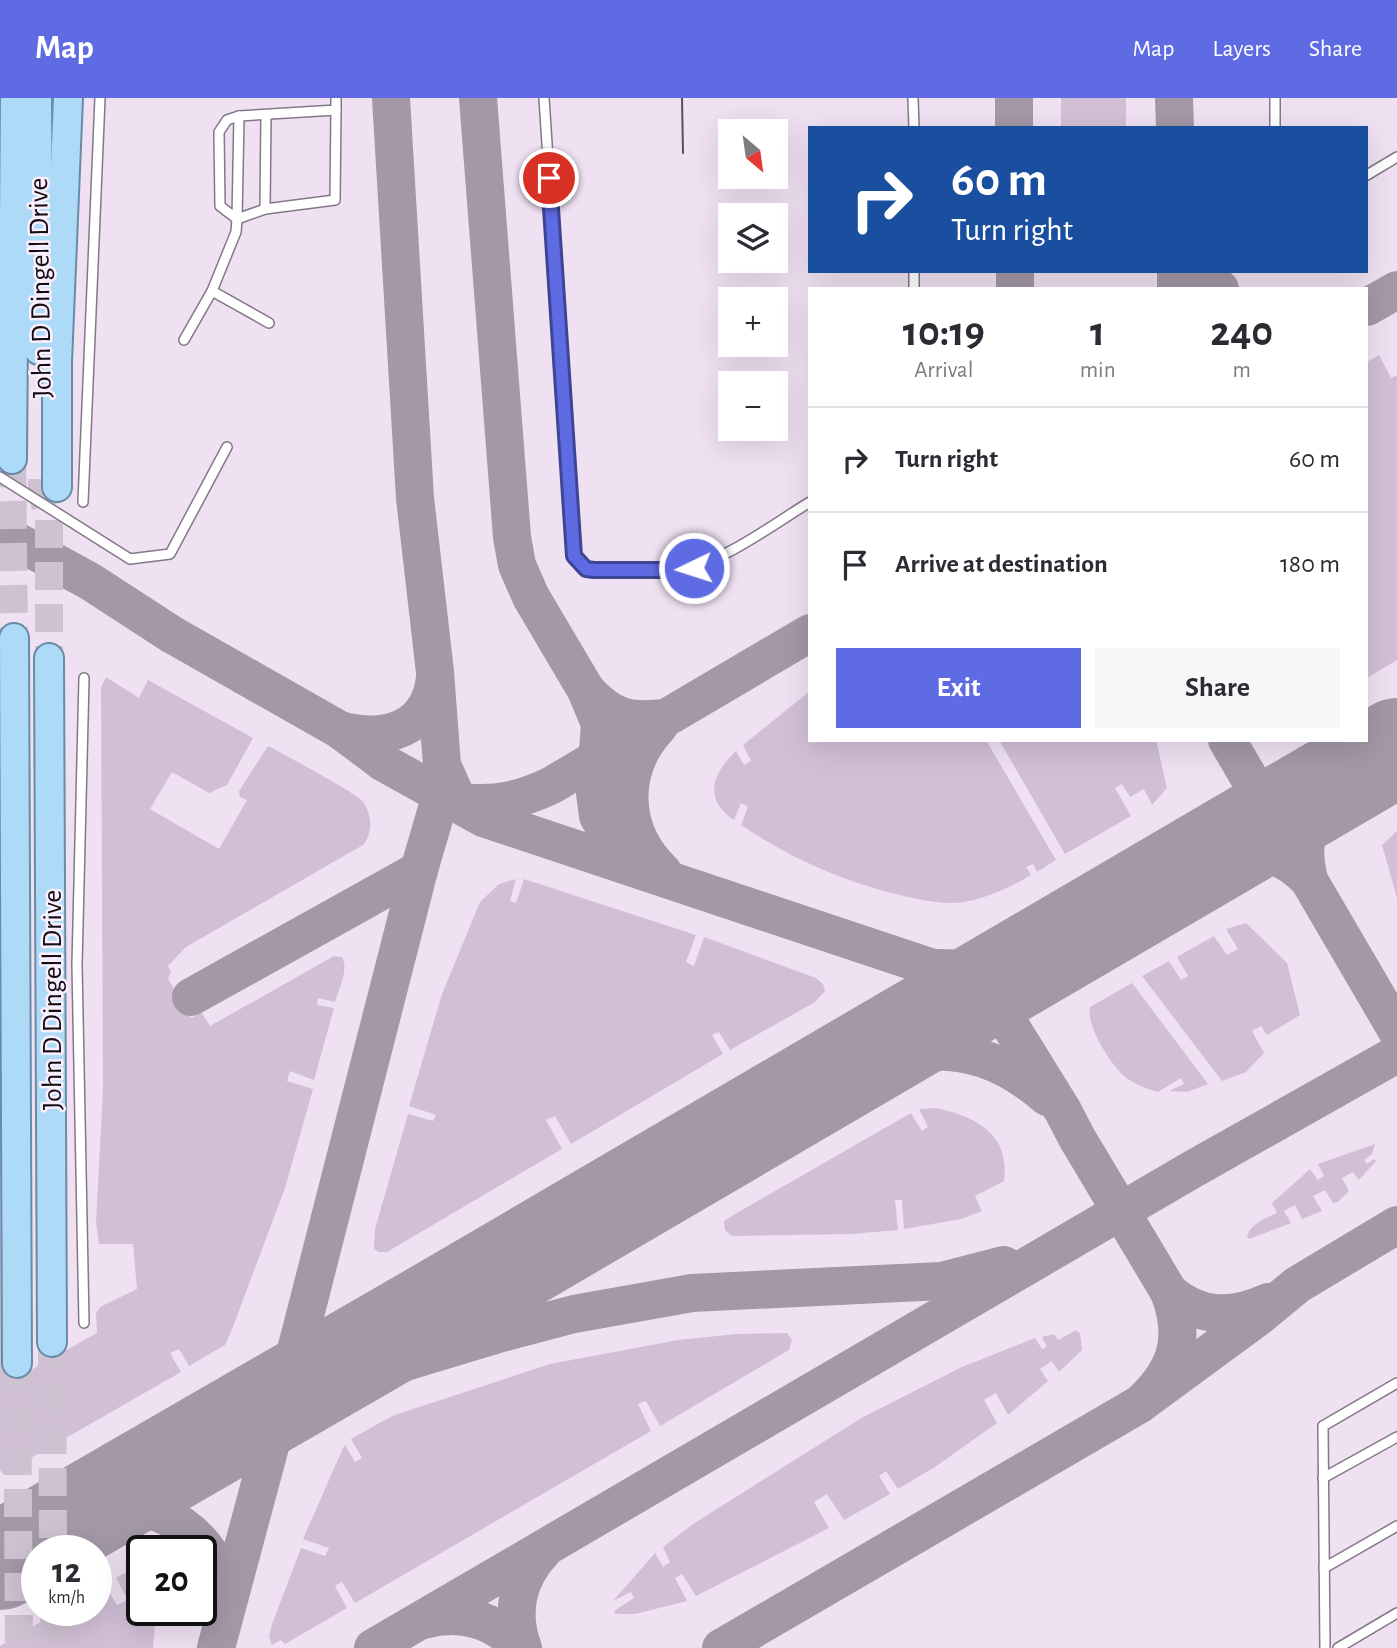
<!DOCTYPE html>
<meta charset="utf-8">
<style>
:root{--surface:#fff;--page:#f7f7f7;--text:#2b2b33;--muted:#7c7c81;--line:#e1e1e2;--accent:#5f6be3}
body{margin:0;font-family:"Alegreya Sans",sans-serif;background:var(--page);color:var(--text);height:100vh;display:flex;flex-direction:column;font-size:26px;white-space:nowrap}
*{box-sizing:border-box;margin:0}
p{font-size:23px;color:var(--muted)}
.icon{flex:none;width:38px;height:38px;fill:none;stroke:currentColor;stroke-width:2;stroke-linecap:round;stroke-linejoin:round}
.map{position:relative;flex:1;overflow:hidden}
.panel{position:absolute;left:808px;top:189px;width:560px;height:455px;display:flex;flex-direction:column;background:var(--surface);border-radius:0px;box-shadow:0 7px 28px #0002}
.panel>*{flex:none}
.top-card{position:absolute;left:808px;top:28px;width:560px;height:147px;border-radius:0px;box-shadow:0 7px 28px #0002;background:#1a4fa0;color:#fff;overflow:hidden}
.needle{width:46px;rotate:151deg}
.buttons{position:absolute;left:718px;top:21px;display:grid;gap:14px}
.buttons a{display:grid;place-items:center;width:70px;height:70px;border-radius:0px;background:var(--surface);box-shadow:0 7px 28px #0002;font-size:35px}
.speed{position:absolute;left:21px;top:1437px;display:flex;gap:14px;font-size:35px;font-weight:700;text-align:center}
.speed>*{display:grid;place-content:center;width:91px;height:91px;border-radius:50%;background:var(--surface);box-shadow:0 7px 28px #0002;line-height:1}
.speed small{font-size:18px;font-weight:400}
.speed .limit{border:4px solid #111;border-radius:10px;background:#fff;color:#111}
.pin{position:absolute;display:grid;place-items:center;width:60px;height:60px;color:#fff;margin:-30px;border:4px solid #fff;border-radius:50%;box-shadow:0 2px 7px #0007}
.me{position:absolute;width:77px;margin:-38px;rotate:266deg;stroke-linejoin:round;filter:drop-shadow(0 0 5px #0008)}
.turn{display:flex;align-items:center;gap:24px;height:147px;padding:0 28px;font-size:32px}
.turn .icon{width:91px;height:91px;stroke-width:2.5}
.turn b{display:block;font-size:49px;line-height:60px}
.eta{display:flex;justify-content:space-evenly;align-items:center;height:119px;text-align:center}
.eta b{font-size:42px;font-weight:600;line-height:49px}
.primary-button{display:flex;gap:14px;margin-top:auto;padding:14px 28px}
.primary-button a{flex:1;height:80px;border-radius:0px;background:var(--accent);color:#fff;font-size:28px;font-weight:600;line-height:80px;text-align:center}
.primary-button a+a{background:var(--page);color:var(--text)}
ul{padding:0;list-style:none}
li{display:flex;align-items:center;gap:21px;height:105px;padding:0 28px;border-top:2px solid var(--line)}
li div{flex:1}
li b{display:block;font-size:26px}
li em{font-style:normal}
header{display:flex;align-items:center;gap:42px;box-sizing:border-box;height:98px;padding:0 35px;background:var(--accent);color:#fff}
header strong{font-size:33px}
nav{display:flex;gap:38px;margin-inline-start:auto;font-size:24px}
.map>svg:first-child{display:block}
.green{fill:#d1bfd6}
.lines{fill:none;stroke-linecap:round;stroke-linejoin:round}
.taxiway{stroke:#a398a6;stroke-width:38}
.runway{stroke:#a398a6;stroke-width:98}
.trunk-tunnel{stroke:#cec1d1;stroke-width:28;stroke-dasharray:28 14;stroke-linecap:butt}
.service-casing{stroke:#847888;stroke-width:12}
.trunk-casing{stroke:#688ca6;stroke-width:32}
.service{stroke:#fff;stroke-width:9}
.trunk{stroke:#acdaf7;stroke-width:28}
.tram{stroke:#574f59;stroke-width:2}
.route-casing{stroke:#3e4694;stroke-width:18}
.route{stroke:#5f6be3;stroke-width:12}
.labels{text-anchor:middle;stroke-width:5;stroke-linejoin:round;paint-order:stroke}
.street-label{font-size:28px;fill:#110d13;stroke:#faeffd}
</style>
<header>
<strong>Map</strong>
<nav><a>Map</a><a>Layers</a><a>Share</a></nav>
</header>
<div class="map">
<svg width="1397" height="1550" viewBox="0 0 1397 1550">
<rect width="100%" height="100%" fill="#efe1f2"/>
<g class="green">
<rect x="1061" y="0" width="65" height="30"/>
<polygon points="1379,257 1391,280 1397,277 1397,562 1367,580 1367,264"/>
<path d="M106,579L139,600L148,582L253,640L227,687L209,695L172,674L150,711L219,751L247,702L240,699L239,693L268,648C283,656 359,696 364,705C372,718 373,735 363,747L186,849L168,868L171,874L168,881L191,920L202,915L210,928L334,858L342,859C349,872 339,890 335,904L318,900L317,907L334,910L314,982L290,973L287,983L313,991L285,1090L231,1234L225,1247L189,1268L179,1251L170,1255L181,1274L3,1376L0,1372V785L4,1287L97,1235L96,1215L100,1209L137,1191L133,1146H99L96,1124L103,991L101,589Z"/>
<path d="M810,593V642H986L1056,762L1037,774L1033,766L1026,769L1031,777C1009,790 982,803 956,805C933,806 909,799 887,794C834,779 787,758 741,727L748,709L741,705L734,722C703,701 712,676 736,653L744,667L751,663L743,647Z"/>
<polygon points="999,642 1156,642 1167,690 1152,707 1144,691 1130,699 1122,686 1115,690 1131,718 1065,756"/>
<polygon points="1397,733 1397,800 1382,747"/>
<polygon points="516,781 510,803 516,805 524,781 696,837 686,864 694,868 704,839 816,880 823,886 825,893 815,904 730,952 719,934 712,937 723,956 571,1046 555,1018 546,1022 562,1051 387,1154 379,1154 374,1151 375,1131 408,1016 433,1023 436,1017 409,1008 442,896 480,804 499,786"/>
<polygon points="1246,825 1287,865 1300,917 1267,937 1261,928 1252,933 1264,955 1246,974 1222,983 1142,878 1169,863 1181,882 1188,878 1177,859 1214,838 1227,857 1238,851 1226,831"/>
<path d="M1132,885L1208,986L1187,994L1169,993L1184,986L1181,980L1158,994C1145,990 1133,986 1123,977C1109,964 1086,927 1090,909Z"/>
<path d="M936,1010C977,1019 1010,1036 1004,1083L975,1098L982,1113L961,1121L904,1131L902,1102H895L898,1132L851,1136L732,1138L725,1132L724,1123L730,1119L911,1015L922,1033L928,1029L919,1011Z"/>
<path d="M1375,1046L1372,1056L1364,1062L1367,1066L1374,1061L1376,1063L1359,1082L1353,1074L1342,1080L1349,1093L1338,1104L1333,1105L1325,1092L1313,1098L1322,1113L1302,1121L1295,1107L1284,1113L1291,1125L1249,1141L1247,1138C1251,1125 1266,1120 1277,1115L1272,1105L1310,1071L1318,1082L1324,1078L1318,1066Z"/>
<polygon points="1076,1232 1080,1235 1082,1252 1059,1274 1052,1263 1040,1271 1048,1283 1008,1317 996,1295 984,1302 997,1325 935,1369 898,1391 886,1373 879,1378 890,1396 844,1422 827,1396 814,1404 829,1430 696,1498 682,1476 675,1480 687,1503 635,1516 616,1516 614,1513 634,1500 631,1494 613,1503 655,1455 663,1469 670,1464 663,1449 693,1426 863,1319 962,1269 1035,1240 1042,1251 1047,1249 1042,1239 1054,1236 1058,1242"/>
<polygon points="787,1235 792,1242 789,1252 660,1328 646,1303 638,1306 651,1333 355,1505 342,1484 335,1488 347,1510 285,1546 281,1542 272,1547 269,1539 272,1526 301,1450 325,1458 329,1450 303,1441 343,1350 345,1347 355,1364 362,1360 351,1341 392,1318 550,1266 678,1242 737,1236"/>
<polygon points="132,1471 137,1488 142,1487 142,1512 156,1512 153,1550 0,1550 0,1548 61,1512 96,1512 96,1492 105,1487 117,1507 128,1502 116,1480"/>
</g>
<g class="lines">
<g class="taxiway">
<polyline points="391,0 415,400 435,574 442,667 455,696"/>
<polyline points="478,0 512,439 517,467 531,499 586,592"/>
<polyline points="1014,0 1014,30"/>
<polyline points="1174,0 1175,30"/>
<polyline points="1015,173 1015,191"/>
<polyline points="1202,173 1220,191"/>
<polyline points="1176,191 1176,173"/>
<polyline points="1367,209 1397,192"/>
<path d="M0,434L91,484L171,536L340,632L384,665L483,720L930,869L957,880L981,892L1003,916L1063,1013L1077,1040L1169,1194C1187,1241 1176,1273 1140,1306"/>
<path d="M659,628C618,672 620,733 663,774"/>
<path d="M340,632C385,644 430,632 435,579"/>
<polyline points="1227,642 1397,933"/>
<path d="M464,704C497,708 523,701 552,687L810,535"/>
<path d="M1208,760C1248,749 1276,750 1307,780"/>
<path d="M642,771L617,752L598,718L595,695L600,626L586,592C611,620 629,624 665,620"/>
<path d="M1308,777C1300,741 1309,711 1336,685"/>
<path d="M939,870C989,873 1024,861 1069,841"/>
<polyline points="191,899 419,772"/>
<path d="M795,1001C885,954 961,924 1047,999"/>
<path d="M1169,1194C1200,1221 1233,1220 1268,1204"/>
<polyline points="179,1360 362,1277 498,1236 574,1216 692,1195 942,1183 1004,1167"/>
<path d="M83,1415C93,1413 104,1409 115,1409C164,1405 208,1437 222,1483C224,1491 224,1501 224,1510"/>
<polyline points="0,1461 4,1460"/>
<path d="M424,1522C460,1512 495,1521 520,1550"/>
<polyline points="216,1550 301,1233 419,772 441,697 442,673"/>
<polyline points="373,1550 1193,1071 1397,956"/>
<path d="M523,1550C510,1515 517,1480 543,1453"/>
<polyline points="721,1550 1140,1306 1257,1220 1297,1187 1397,1127"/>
</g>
<polyline class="runway" points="0,1463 445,1206 1397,649"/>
<g class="trunk-tunnel">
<polyline points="12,361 14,540"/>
<polyline points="42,381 42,394 49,421 49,560"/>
<polyline points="52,1244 53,1452"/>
<polyline points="17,1265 19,1550"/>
<polyline points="54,1512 54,1550"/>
</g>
<defs>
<g id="service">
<path d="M544,0L574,458L586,471L594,472H682C725,463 772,427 810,404"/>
<polyline points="913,0 914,30"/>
<polyline points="1275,0 1275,30"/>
<polyline points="239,18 237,121 265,111 335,102 336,12"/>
<polyline points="1367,77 1397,59"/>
<polyline points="265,111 266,17"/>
<polyline points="914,173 914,191"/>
<polyline points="269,225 212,193 236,134 237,121 220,108 219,34 227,22 239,18 336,12 336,0"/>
<polyline points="184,242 212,193"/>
<polyline points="0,379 130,461 170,456 227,349"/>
<polyline points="83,404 100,0"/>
<polyline points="84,1225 77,867 84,580"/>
<polyline points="1323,1380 1397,1339"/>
<polyline points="1324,1470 1397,1428"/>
<polyline points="1325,1550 1323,1328 1397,1285"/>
<polyline points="1338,1550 1397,1515"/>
</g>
<g id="trunk">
<polyline points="37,0 39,252"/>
<polyline points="12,361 15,0"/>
<polyline points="57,389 57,264 68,0"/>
<polyline points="14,540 17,1265"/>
<polyline points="49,560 52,1244"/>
</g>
</defs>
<use href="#service" class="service-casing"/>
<use href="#trunk" class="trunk-casing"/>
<use href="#service" class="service"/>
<use href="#trunk" class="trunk"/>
<polyline class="tram" points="682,0 683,55"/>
</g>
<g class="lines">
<defs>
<polyline id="route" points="549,80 574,458 586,471 594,472 682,472 694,470"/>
</defs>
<use href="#route" class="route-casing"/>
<use href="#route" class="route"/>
</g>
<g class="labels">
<g class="street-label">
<text transform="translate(39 190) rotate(-91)" y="10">John D Dingell Drive</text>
<text transform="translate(51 902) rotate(-90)" y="10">John D Dingell Drive</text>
</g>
</g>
</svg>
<div class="buttons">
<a><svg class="needle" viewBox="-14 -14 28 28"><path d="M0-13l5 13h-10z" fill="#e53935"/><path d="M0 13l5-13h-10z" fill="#7c7c81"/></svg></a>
<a><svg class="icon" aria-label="layers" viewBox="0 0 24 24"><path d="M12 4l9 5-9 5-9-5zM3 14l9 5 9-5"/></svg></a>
<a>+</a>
<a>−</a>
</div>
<div class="speed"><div>12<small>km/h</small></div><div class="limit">20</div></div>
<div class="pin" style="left:549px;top:80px;background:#d93025"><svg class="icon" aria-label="arrive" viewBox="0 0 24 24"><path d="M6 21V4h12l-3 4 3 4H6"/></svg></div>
<svg class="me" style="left:694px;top:470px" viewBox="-20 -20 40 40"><circle r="17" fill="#5f6be3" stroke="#fff" stroke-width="3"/><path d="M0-11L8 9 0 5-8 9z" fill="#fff"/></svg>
<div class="top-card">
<div class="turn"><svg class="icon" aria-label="right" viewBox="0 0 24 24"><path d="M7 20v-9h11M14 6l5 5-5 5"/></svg><div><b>60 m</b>Turn right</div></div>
</div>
<section class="panel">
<div class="eta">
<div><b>10:19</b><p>Arrival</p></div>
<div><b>1</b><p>min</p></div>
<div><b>240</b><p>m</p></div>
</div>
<ul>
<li><svg class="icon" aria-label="right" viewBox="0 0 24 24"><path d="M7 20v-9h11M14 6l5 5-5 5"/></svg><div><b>Turn right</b></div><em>60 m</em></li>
<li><svg class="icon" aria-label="arrive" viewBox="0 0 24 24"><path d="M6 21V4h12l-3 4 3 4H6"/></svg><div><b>Arrive at destination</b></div><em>180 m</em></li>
</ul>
<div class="primary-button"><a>Exit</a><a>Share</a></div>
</section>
</div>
